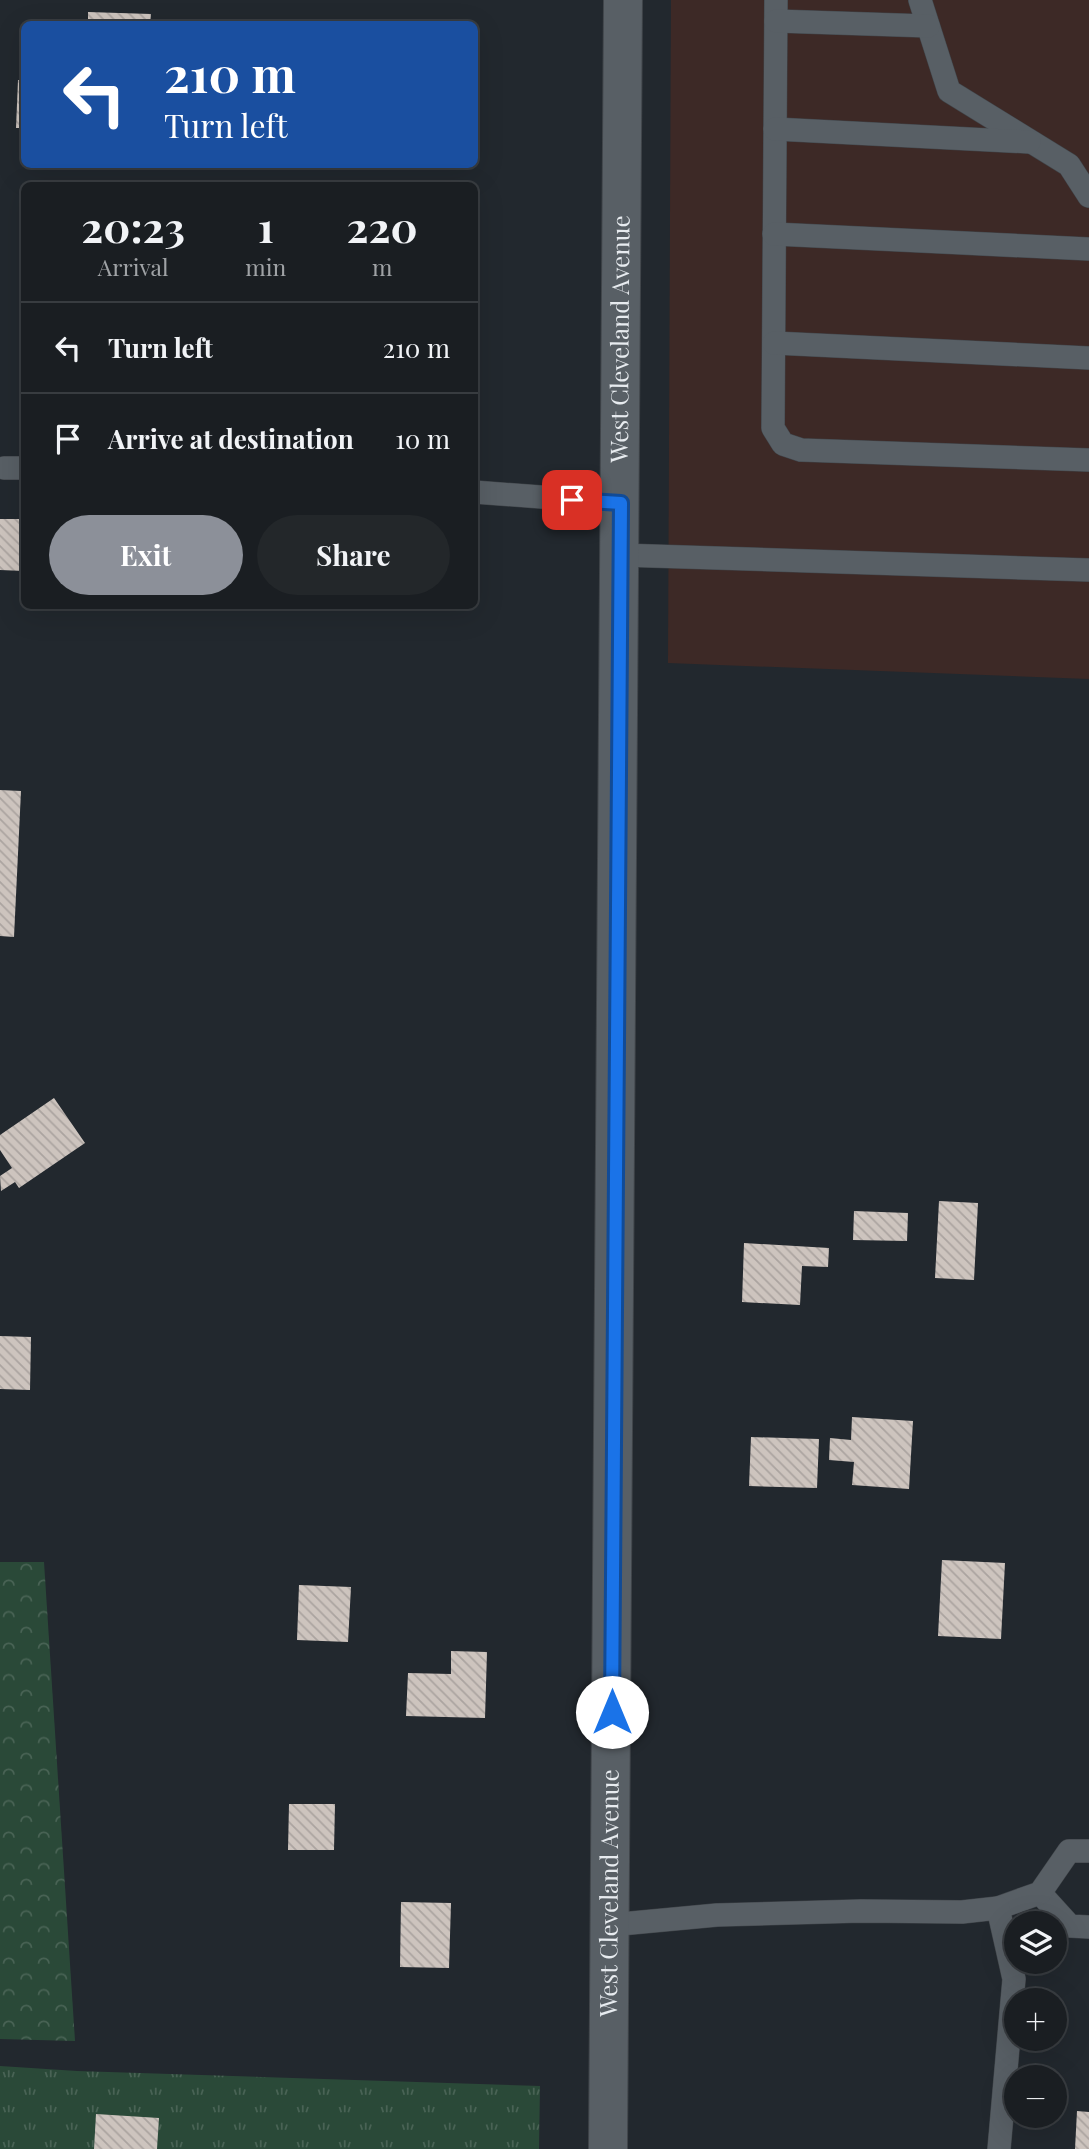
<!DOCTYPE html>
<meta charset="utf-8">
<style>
:root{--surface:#1a1e22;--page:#23272a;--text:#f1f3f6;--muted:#9fa2a5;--line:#383c40;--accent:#8c9099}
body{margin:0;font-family:"Playfair Display",serif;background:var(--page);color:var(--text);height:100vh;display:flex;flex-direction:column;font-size:26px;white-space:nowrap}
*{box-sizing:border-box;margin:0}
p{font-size:23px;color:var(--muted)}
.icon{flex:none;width:38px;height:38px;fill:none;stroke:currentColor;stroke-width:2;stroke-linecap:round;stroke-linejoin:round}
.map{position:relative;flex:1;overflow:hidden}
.drawer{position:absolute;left:21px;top:182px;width:457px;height:427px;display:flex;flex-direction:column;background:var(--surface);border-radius:10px;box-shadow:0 7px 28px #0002,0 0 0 2px var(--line)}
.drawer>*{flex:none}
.guide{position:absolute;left:21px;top:21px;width:457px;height:147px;border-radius:10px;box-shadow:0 7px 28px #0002,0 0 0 2px var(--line);background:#1a4fa0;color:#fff;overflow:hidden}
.buttons{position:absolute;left:1004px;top:1911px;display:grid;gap:14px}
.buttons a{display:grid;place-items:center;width:63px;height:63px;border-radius:50%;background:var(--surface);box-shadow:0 7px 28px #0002,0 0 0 2px var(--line);font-size:35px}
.pin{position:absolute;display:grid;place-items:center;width:60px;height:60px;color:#fff;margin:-30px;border-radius:14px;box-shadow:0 4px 10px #0006}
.me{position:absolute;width:77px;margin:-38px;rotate:0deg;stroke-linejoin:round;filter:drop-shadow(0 0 5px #0008)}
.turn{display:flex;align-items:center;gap:24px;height:147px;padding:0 28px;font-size:32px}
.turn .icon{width:91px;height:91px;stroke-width:2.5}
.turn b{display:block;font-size:49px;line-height:60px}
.eta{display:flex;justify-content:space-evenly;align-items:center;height:119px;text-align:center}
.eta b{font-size:42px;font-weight:700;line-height:49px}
.action{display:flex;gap:14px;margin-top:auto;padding:14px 28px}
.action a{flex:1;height:80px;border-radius:42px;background:var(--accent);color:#fff;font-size:28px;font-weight:700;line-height:80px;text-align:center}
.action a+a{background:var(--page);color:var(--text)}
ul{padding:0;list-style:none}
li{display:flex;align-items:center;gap:21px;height:91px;padding:0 28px;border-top:2px solid var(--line)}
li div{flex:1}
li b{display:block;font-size:26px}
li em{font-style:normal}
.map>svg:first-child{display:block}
.education{fill:#3d2926}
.grass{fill:url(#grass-tufts)}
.forest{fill:url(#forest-crowns)}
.building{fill:url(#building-back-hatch)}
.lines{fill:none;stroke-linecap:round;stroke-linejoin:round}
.service-casing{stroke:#40454a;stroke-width:24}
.secondary-casing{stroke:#40454a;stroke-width:40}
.service{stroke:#585f65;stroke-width:23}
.secondary{stroke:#585f65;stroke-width:38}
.route-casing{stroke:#114b97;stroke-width:18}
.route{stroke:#1a73e8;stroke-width:12}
.labels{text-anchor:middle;stroke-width:7;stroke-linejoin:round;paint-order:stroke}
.street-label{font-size:24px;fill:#e7ebef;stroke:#22282e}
</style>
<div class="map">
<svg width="1089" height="2149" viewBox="0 0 1089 2149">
<defs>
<pattern id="grass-tufts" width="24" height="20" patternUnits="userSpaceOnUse" patternTransform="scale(1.75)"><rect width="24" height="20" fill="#2a4938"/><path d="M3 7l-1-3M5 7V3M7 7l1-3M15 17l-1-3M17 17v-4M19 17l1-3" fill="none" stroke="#496355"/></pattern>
<pattern id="forest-crowns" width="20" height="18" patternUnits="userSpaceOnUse" patternTransform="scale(1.75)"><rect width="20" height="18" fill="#2a4938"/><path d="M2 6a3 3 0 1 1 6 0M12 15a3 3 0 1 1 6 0" fill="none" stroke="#496355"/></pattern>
<pattern id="building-back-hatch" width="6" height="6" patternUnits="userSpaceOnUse" patternTransform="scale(1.75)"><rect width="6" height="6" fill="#cdc4be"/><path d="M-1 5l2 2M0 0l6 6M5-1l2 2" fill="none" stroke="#aba4a0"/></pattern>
</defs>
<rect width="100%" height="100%" fill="#22282e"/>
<polygon class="education" points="671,0 1089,0 1089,679 668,663"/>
<polygon class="grass" points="0,2066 77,2071 540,2086 539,2149 0,2149"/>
<polygon class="forest" points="0,1562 44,1562 75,2041 0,2039"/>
<g class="building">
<polygon points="88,12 151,14 150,24 88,24"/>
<polygon points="18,80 24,80 24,128 16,128"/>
<polygon points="0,519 24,519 24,571 0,570"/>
<polygon points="147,606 254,606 254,610 147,608"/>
<polygon points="0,790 21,791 14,937 0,936"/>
<polygon points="54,1098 85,1143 19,1188 15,1182 1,1191 0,1176 12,1168 0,1150 0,1135"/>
<polygon points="939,1201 978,1203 974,1280 935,1278"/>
<polygon points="854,1211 908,1213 907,1241 853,1240"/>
<polygon points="744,1243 829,1248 828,1267 802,1266 800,1305 742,1302"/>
<polygon points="0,1336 31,1337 30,1390 0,1389"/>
<polygon points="852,1417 913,1421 909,1489 852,1485 854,1462 829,1460 830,1438 851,1440"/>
<polygon points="751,1437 819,1439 817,1488 749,1486"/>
<polygon points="942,1560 1005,1563 1001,1639 938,1636"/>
<polygon points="299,1585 351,1587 348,1642 297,1640"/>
<polygon points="451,1651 487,1652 485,1718 406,1716 408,1673 451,1674"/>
<polygon points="289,1804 335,1804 334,1850 288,1850"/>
<polygon points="401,1902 451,1903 449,1968 400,1967"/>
<polygon points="1077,2111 1089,2112 1089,2149 1075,2149"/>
<polygon points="96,2114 159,2118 157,2149 94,2149"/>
</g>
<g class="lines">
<defs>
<g id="service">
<polyline points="776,0 773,428 783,444 801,450 1089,460"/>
<polyline points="920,0 949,91 1069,165 1089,196"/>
<polyline points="776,21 928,26"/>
<polyline points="775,129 1029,142"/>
<polyline points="774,234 1089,249"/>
<polyline points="774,343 1089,358"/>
<polyline points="4,468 24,468"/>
<polyline points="474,492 621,503"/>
<polyline points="620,555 1089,570"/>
<polyline points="1040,1893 1070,1926 1089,1927"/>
<polyline points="998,1908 1040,1893 1069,1851 1089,1851"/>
<polyline points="610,1925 717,1915 861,1911 962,1912 998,1908 1014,1979 999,2149"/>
</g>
<g id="secondary">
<path id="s1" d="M608,2149L623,0"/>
</g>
</defs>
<use href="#service" class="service-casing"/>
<use href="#secondary" class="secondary-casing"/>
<use href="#service" class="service"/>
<use href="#secondary" class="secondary"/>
</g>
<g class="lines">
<defs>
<polyline id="route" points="572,500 621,503 612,1712"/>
</defs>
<use href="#route" class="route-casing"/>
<use href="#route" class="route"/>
</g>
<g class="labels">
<g class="street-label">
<text dy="8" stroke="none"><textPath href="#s1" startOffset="1810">West Cleveland Avenue</textPath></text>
<text dy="8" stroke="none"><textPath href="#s1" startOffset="256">West Cleveland Avenue</textPath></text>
</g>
</g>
</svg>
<div class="buttons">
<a><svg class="icon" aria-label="layers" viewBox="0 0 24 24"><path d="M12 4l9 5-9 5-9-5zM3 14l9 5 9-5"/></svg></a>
<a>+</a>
<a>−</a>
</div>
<div class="pin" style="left:572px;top:500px;background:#d93025"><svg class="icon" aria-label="arrive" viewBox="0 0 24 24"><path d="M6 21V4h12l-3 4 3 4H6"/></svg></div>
<svg class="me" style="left:612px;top:1712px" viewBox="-20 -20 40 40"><circle r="19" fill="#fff"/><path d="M0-13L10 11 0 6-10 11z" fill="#1a73e8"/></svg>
<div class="guide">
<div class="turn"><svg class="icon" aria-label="left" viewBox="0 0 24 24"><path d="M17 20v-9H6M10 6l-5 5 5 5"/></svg><div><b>210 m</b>Turn left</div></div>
</div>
<section class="drawer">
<div class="eta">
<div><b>20:23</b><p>Arrival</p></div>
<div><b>1</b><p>min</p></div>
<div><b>220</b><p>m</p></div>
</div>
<ul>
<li><svg class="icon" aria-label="left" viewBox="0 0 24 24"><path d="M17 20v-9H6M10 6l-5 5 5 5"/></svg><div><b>Turn left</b></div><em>210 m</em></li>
<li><svg class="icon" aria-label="arrive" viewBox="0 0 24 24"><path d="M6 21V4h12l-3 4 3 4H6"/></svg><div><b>Arrive at destination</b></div><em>10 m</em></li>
</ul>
<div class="action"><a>Exit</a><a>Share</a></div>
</section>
</div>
